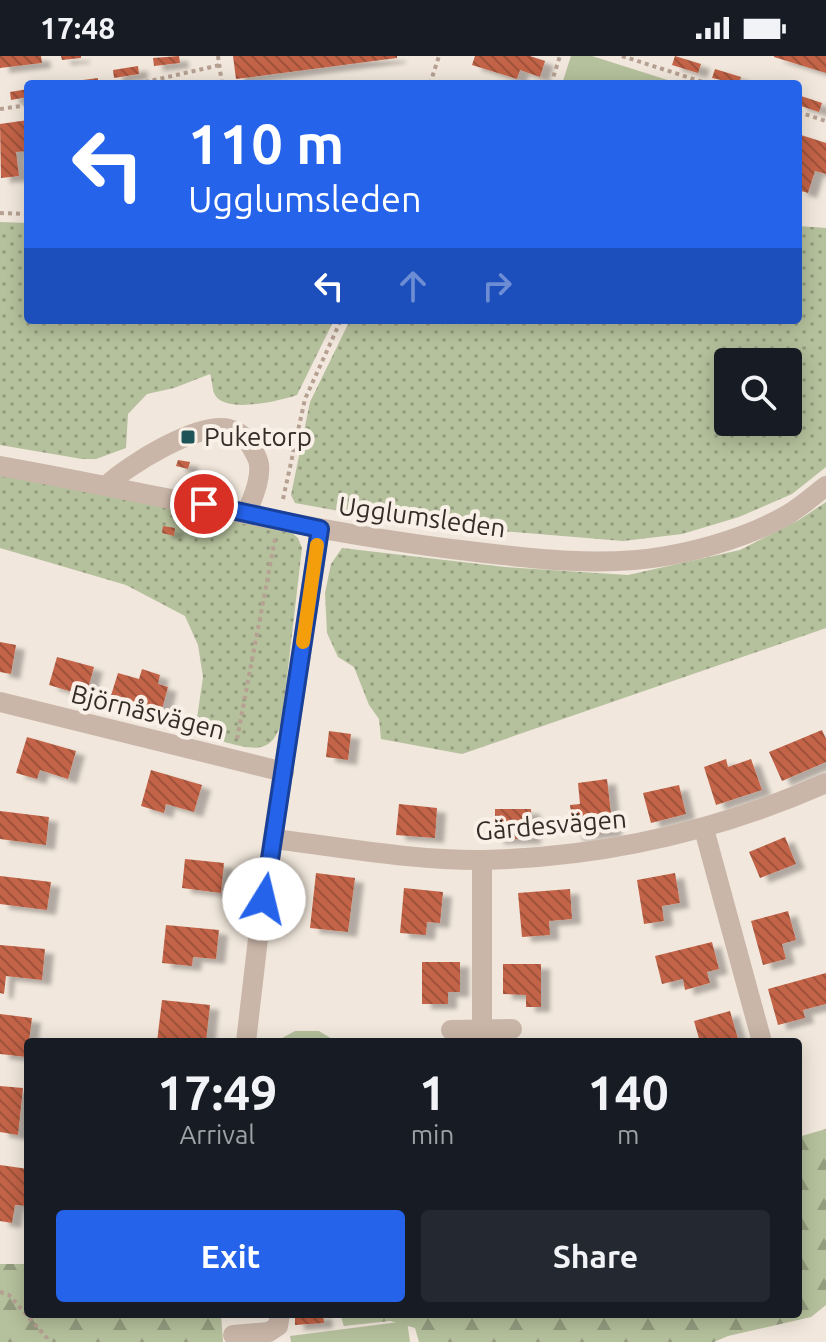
<!DOCTYPE html>
<meta charset="utf-8">
<style>
:root{--surface:#171b24;--page:#242831;--text:#f1f3f6;--muted:#9ea1a6;--accent:#2563eb}
body{margin:0;font-family:Ubuntu,sans-serif;background:var(--page);color:var(--text);height:100vh;display:flex;flex-direction:column;font-size:30px;white-space:nowrap}
*{box-sizing:border-box;margin:0}
p{font-size:26px;color:var(--muted)}
.icon{flex:none;width:44px;height:44px;fill:none;stroke:currentColor;stroke-width:2;stroke-linecap:round;stroke-linejoin:round}
.map{position:relative;flex:1;overflow:hidden}
.details{position:absolute;left:24px;top:982px;width:778px;height:280px;display:flex;flex-direction:column;background:var(--surface);border-radius:8px;box-shadow:0 4px 20px #0003}
.details>*{flex:none}
.banner{position:absolute;left:24px;top:24px;width:778px;height:244px;border-radius:8px;box-shadow:0 4px 20px #0003;background:#2563eb;color:#fff;overflow:hidden}
.tools{position:absolute;left:714px;top:292px;display:grid;gap:16px}
.tools a{display:grid;place-items:center;width:88px;height:88px;border-radius:8px;background:var(--surface);box-shadow:0 4px 20px #0003;font-size:40px}
.pin{position:absolute;display:grid;place-items:center;width:68px;height:68px;color:#fff;margin:-34px;border:4px solid #fff;border-radius:50%;box-shadow:0 2px 8px #0007}
.me{position:absolute;width:88px;margin:-44px;rotate:9deg;stroke-linejoin:round;filter:drop-shadow(0 0 6px #0008)}
.turn{display:flex;align-items:center;gap:28px;height:168px;padding:0 32px;font-size:36px}
.turn .icon{width:104px;height:104px;stroke-width:2.5}
.turn b{display:block;font-size:56px;line-height:68px}
.lanes{display:flex;align-items:center;height:76px;padding:0 32px;background:#0003;justify-content:center;gap:40px;direction:ltr}
.lanes .off{opacity:.35}
.eta{display:flex;justify-content:space-evenly;align-items:center;height:136px;text-align:center}
.eta b{font-size:48px;font-weight:700;line-height:56px}
.cta{display:flex;gap:16px;margin-top:auto;padding:16px 32px}
.cta a{flex:1;height:92px;border-radius:8px;background:var(--accent);color:#fff;font-size:32px;font-weight:700;line-height:92px;text-align:center}
.cta a+a{background:var(--page);color:var(--text)}
.status{display:flex;justify-content:space-between;align-items:center;height:56px;padding:0 40px;background:var(--surface);direction:ltr}
.status svg{height:22px;fill:currentColor}
.map>svg:first-child{display:block}
.grass{fill:url(#grass-dots);fill-rule:evenodd}
.forest{fill:url(#forest-firs)}
.park{fill:#b5c09c}
.building{fill:url(#building-back-hatch);filter:url(#shadow)}
.lines{fill:none;stroke-linecap:round;stroke-linejoin:round}
.path{stroke:#b5a092;stroke-width:4;stroke-dasharray:4 4;stroke-linecap:butt}
.minor{stroke:#c9b6a8;stroke-width:20}
.route-casing{stroke:#184099;stroke-width:20}
.route{stroke:#2563eb;stroke-width:14}
.slow{stroke:#f59e0b;stroke-width:14}
.poi-dot{fill:#1e5457;stroke:#f9f1e8;stroke-width:3}
.labels{text-anchor:middle;stroke-width:8;stroke-linejoin:round;paint-order:stroke}
.poi-label{font-size:26px;fill:#362c28;stroke:#f9f1e8;text-anchor:start}
.street-label{font-size:26px;fill:#362c28;stroke:#f9f1e8}
</style>
<div class="status"><b>17:48</b><svg viewBox="0 0 49 12"><path d="M0 12V9h3v3zM5 12V6h3v6zM10 12V3h3v9zM15 12V0h3v12zM26 1h20v11H26zM47 4h2v5h-2z"/></svg></div>
<div class="map">
<svg width="826" height="1286" viewBox="0 0 826 1286">
<defs>
<pattern id="grass-dots" width="8" height="8" patternUnits="userSpaceOnUse" patternTransform="scale(2)"><rect width="8" height="8" fill="#b5c09c"/><path d="M2 2h.1M6 6h.1" fill="none" stroke="#949c7f" stroke-width="1.8" stroke-linecap="round"/></pattern>
<pattern id="forest-firs" width="22" height="20" patternUnits="userSpaceOnUse" patternTransform="scale(2)"><rect width="22" height="20" fill="#b5c09c"/><path d="M5 1l3.5 6h-7zM16 11l3.5 6h-7z" fill="#949c7f"/></pattern>
<pattern id="building-back-hatch" width="6" height="6" patternUnits="userSpaceOnUse" patternTransform="scale(2)"><rect width="6" height="6" fill="#c36347"/><path d="M-1 5l2 2M0 0l6 6M5-1l2 2" fill="none" stroke="#9f523b"/></pattern>
<filter id="shadow"><feDropShadow dx="9" dy="5" stdDeviation="2" flood-color="#0004"/></filter>
</defs>
<rect width="100%" height="100%" fill="#f1e7dc"/>
<g class="grass">
<path d="M0,166L28,167V264H334L297,339C279,345 223,359 214,337C212,331 212,323 210,318L174,332L147,338L128,358L126,392L96,403H82L0,389Z"/>
<path d="M798,170L826,172V411L792,438L739,461L682,478L623,485L405,467L295,447L291,439L310,346L350,264H798ZM728,306H788V366H728Z"/>
<path d="M0,416L289,474L298,482L302,492L282,664C279,674 275,686 264,690C250,697 211,681 195,676L203,621L198,589L185,560L126,529L0,492Z"/>
<polygon points="826,446 826,572 462,698 381,683 379,663 369,649 354,611 338,601 327,577 325,537 331,508 342,492 505,511 628,519 740,494 799,464"/>
</g>
<g class="forest">
<polygon points="295,975 319,975 337,986 275,986"/>
<polygon points="826,1073 826,1249 811,1261 728,1280 714,1286 419,1286 415,1272 390,1265 344,1270 340,1258 798,1258 798,1081"/>
<polygon points="0,1208 28,1208 28,1258 221,1258 223,1286 0,1286"/>
</g>
<g class="park">
<polygon points="571,0 592,0 680,28 562,28"/>
<polygon points="443,264 581,264 581,266 443,270"/>
<polygon points="407,1265 410,1286 291,1286 290,1280"/>
</g>
<g class="building">
<polygon points="0,0 41,0 42,7 0,12"/>
<polygon points="61,0 81,0 81,2 62,4"/>
<polygon points="179,0 180,7 154,10 153,2"/>
<polygon points="233,0 397,0 397,2 236,23"/>
<polygon points="475,0 530,0 545,5 540,21 520,14 517,23 472,9"/>
<polygon points="675,0 701,8 698,17 672,9"/>
<polygon points="774,0 826,0 826,17 774,1"/>
<polygon points="138,10 139,18 114,22 113,14"/>
<polygon points="715,13 741,21 739,28 712,22"/>
<polygon points="98,22 98,28 68,28 68,26"/>
<polygon points="28,33 28,41 11,44 10,36"/>
<polygon points="798,39 822,47 819,56 798,49"/>
<polygon points="28,64 28,95 16,96 19,120 1,122 0,68"/>
<polygon points="798,78 826,87 826,118 815,115 808,137 798,134"/>
<polygon points="178,404 190,406 188,413 176,410"/>
<polygon points="163,470 175,472 174,480 162,477"/>
<polygon points="0,586 16,589 11,618 0,616"/>
<polygon points="57,601 94,611 86,640 49,629"/>
<polygon points="142,613 160,619 158,628 168,631 160,661 109,646 118,617 139,623"/>
<polygon points="822,674 826,683 826,706 782,725 769,696"/>
<polygon points="329,675 351,678 348,704 326,701"/>
<polygon points="27,681 76,695 68,723 40,714 37,723 16,717"/>
<polygon points="726,703 728,711 751,703 762,734 716,749 704,711"/>
<polygon points="151,714 202,729 194,756 166,748 164,757 141,750"/>
<polygon points="607,723 613,775 574,780 570,749 580,748 578,727"/>
<polygon points="679,729 686,758 651,767 643,737"/>
<polygon points="399,748 437,752 435,782 396,779"/>
<polygon points="495,753 531,753 532,783 495,783"/>
<polygon points="0,755 49,761 46,789 0,783"/>
<polygon points="785,781 796,808 760,822 749,796"/>
<polygon points="185,803 224,807 221,837 182,832"/>
<polygon points="316,817 355,822 348,876 310,872"/>
<polygon points="675,817 680,847 662,850 664,865 644,868 637,824"/>
<polygon points="0,820 51,826 47,854 0,848"/>
<polygon points="404,832 443,836 440,867 427,866 426,879 400,877"/>
<polygon points="570,833 572,863 549,865 550,879 522,881 518,837"/>
<polygon points="788,855 796,884 782,888 786,903 763,909 751,865"/>
<polygon points="166,869 219,874 216,903 193,901 192,910 162,907"/>
<polygon points="712,886 719,913 707,916 710,927 685,934 683,923 662,928 655,900"/>
<polygon points="0,889 45,893 42,924 6,920 4,938 0,937"/>
<polygon points="422,906 460,906 460,936 448,936 448,948 422,948"/>
<polygon points="503,908 541,908 541,951 526,951 526,939 503,938"/>
<polygon points="826,917 826,948 803,954 805,962 778,969 768,933"/>
<polygon points="162,944 210,949 206,986 157,986"/>
<polygon points="730,955 738,983 726,986 700,986 694,965"/>
<polygon points="0,958 32,962 27,1001 0,998"/>
<polygon points="0,1030 23,1032 18,1079 0,1076"/>
<polygon points="0,1109 28,1113 28,1150 15,1149 12,1167 0,1165"/>
<polygon points="295,1258 323,1258 324,1267 295,1269"/>
</g>
<g class="lines">
<g class="path">
<polyline points="218,0 222,28"/>
<polyline points="622,0 709,28"/>
<polyline points="137,28 220,9"/>
<polyline points="430,28 439,0"/>
<polyline points="551,28 560,0"/>
<polyline points="0,53 28,49"/>
<polyline points="798,56 826,65"/>
<polyline points="0,157 28,158"/>
<polyline points="283,443 305,343 341,264"/>
<polyline points="237,683 275,483"/>
<polyline points="0,1236 9,1239 47,1282 48,1286"/>
</g>
<g class="minor">
<path d="M0,410C154,437 305,475 460,494C527,502 599,512 666,500C706,493 752,479 787,459C801,451 813,440 826,430"/>
<path d="M107,429C128,409 199,365 229,373C239,375 247,383 252,392C254,396 259,404 259,409C261,424 252,443 247,457"/>
<polyline points="0,646 284,716"/>
<polyline points="704,773 762,986"/>
<path d="M273,783C342,791 414,805 484,804C603,801 718,775 826,727"/>
<polyline points="451,974 512,973"/>
<polyline points="482,974 482,804"/>
<polyline points="246,986 259,874 320,473"/>
<polyline points="233,1279 269,1276 278,1270 280,1258"/>
</g>
</g>
<g class="lines">
<defs>
<polyline id="route" points="204,448 320,473 264,843"/>
</defs>
<use href="#route" class="route-casing"/>
<use href="#route" class="route"/>
<polyline class="slow" points="303,586 317,489"/>
</g>
<rect class="poi-dot" x="180" y="373" width="16" height="16" rx="4"/>
<g class="labels">
<g class="poi-label">
<text x="204" y="390">Puketorp</text>
</g>
<g class="street-label">
<text transform="translate(422 461) rotate(8)" y="9">Ugglumsleden</text>
<text transform="translate(148 656) rotate(14)" y="9">Björnåsvägen</text>
<text transform="translate(551 769) rotate(-5)" y="9">Gärdesvägen</text>
</g>
</g>
</svg>
<div class="tools">
<a><svg class="icon" aria-label="search" viewBox="0 0 24 24"><circle cx="10" cy="10" r="6"/><path d="M15 15l6 6"/></svg></a>
</div>
<div class="pin" style="left:204px;top:448px;background:#d93025"><svg class="icon" aria-label="arrive" viewBox="0 0 24 24"><path d="M6 21V4h12l-3 4 3 4H6"/></svg></div>
<svg class="me" style="left:264px;top:843px" viewBox="-20 -20 40 40"><circle r="19" fill="#fff"/><path d="M0-13L10 11 0 6-10 11z" fill="#2563eb"/></svg>
<div class="banner">
<div class="turn"><svg class="icon" aria-label="left" viewBox="0 0 24 24"><path d="M17 20v-9H6M10 6l-5 5 5 5"/></svg><div><b>110 m</b>Ugglumsleden</div></div>
<div class="lanes"><svg class="icon" aria-label="left" viewBox="0 0 24 24"><path d="M17 20v-9H6M10 6l-5 5 5 5"/></svg><svg class="icon off" aria-label="ahead" viewBox="0 0 24 24"><path d="M12 20V5M6 11l6-6 6 6"/></svg><svg class="icon off" aria-label="right" viewBox="0 0 24 24"><path d="M7 20v-9h11M14 6l5 5-5 5"/></svg></div>
</div>
<section class="details">
<div class="eta">
<div><b>17:49</b><p>Arrival</p></div>
<div><b>1</b><p>min</p></div>
<div><b>140</b><p>m</p></div>
</div>
<div class="cta"><a>Exit</a><a>Share</a></div>
</section>
</div>
